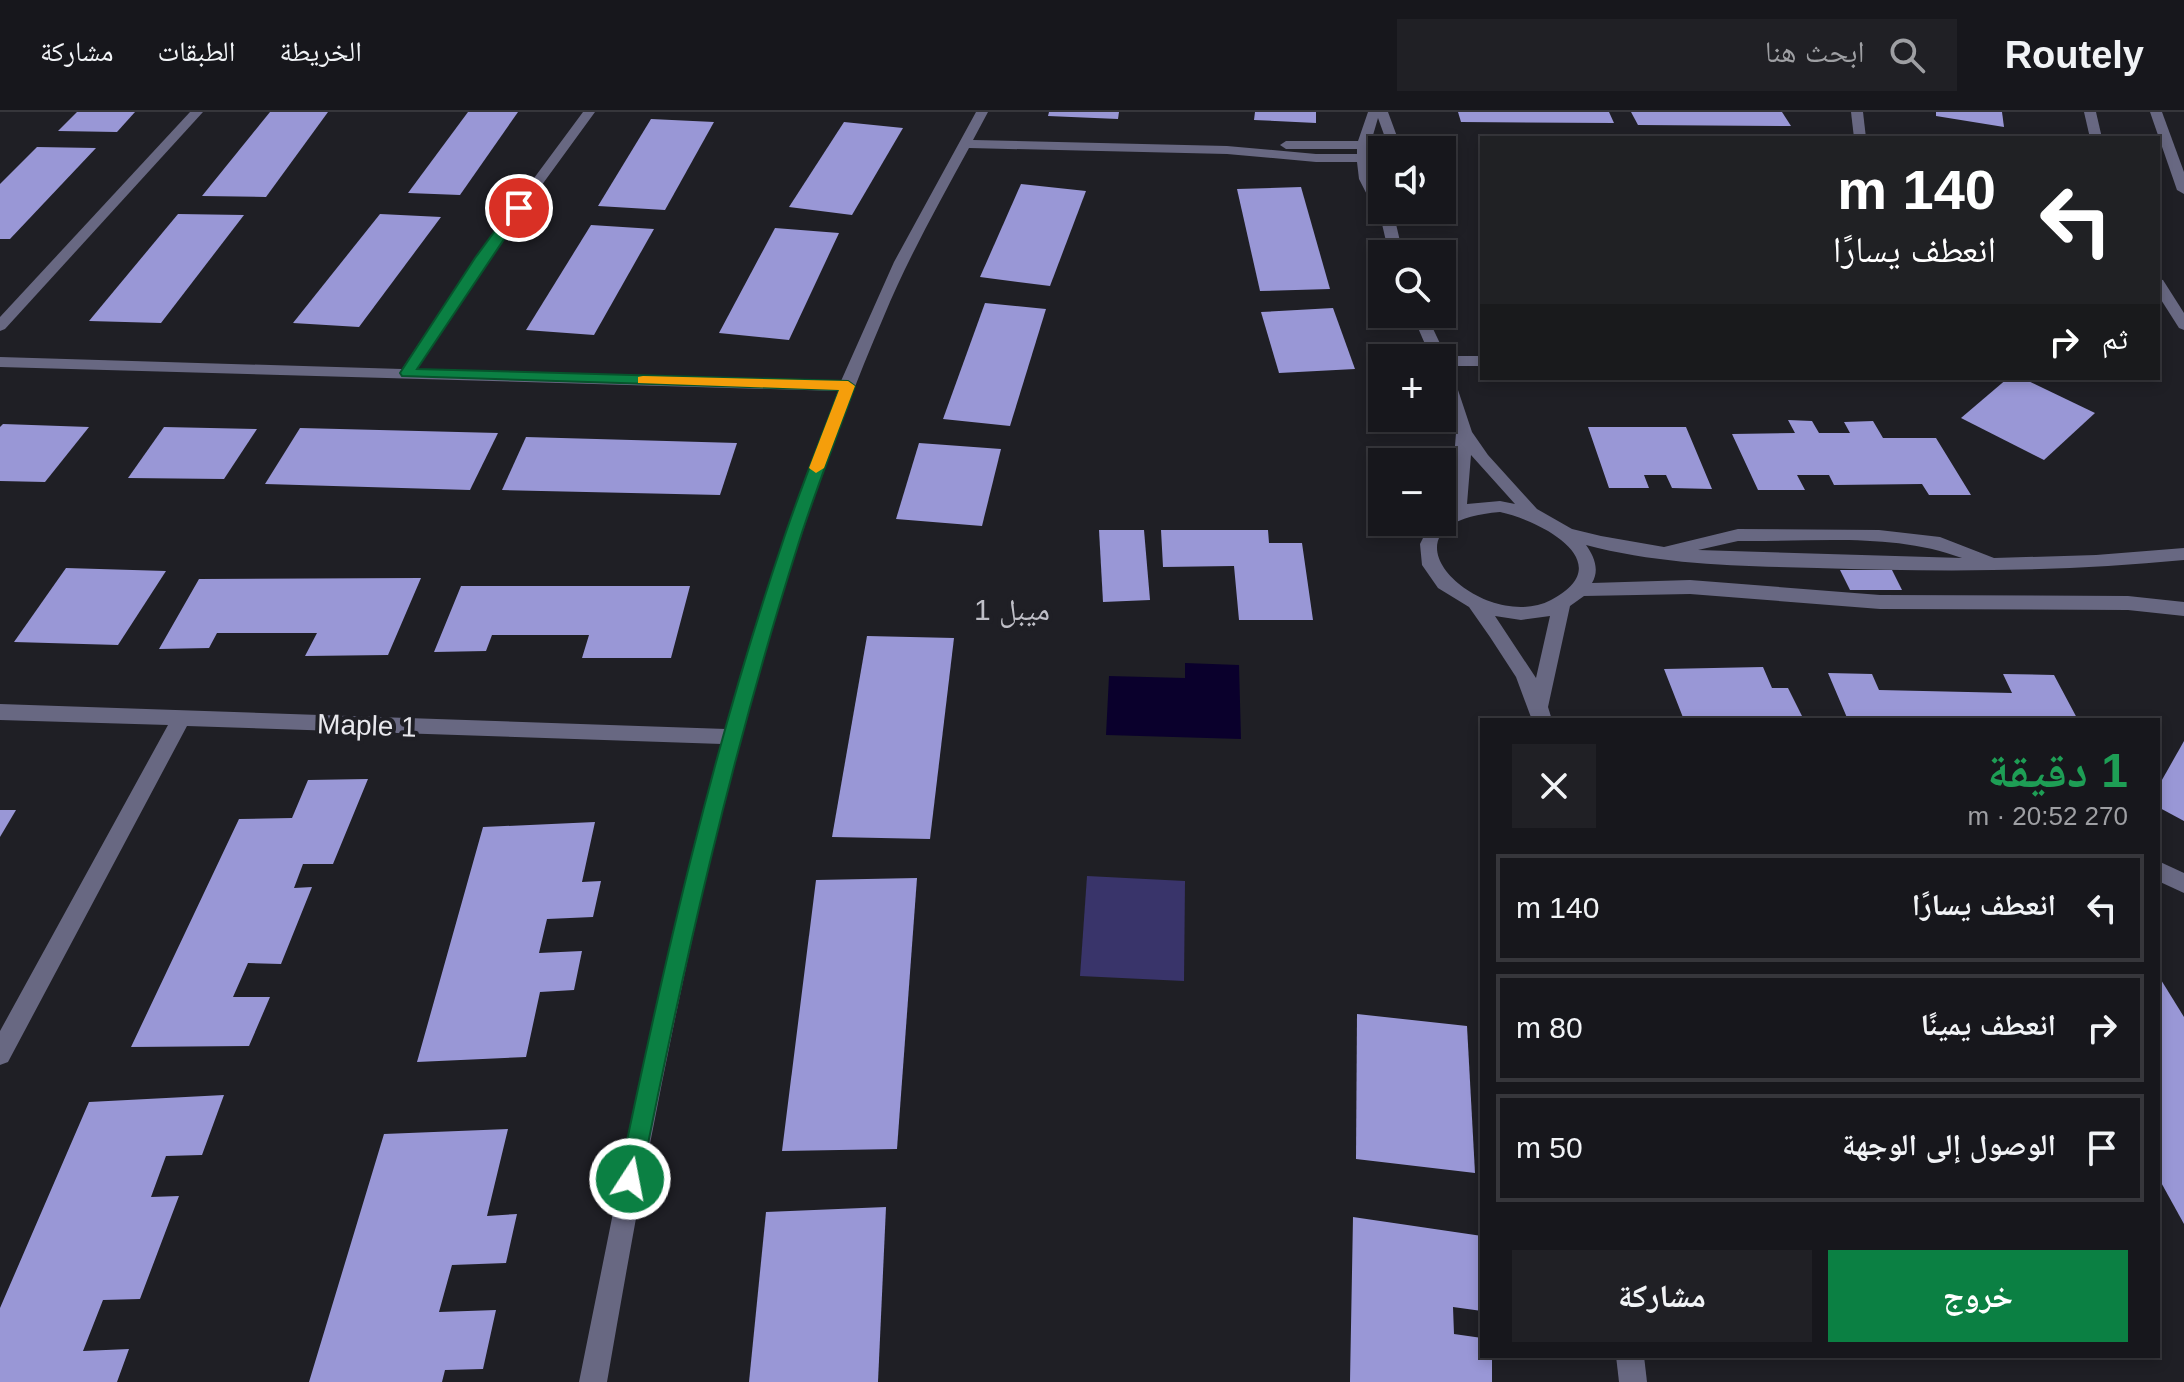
<!DOCTYPE html>
<html lang="ar">
<meta charset="utf-8">
<style>
:root{--surface:#17171c;--page:#202025;--text:#f1f3f6;--muted:#9e9fa3;--line:#36363b;--accent:#0b8043}
body{margin:0;font-family:Helvetica,"Noto Naskh Arabic",sans-serif;background:var(--page);color:var(--text);direction:rtl;height:100vh;display:flex;flex-direction:column;font-size:30px;white-space:nowrap}
*{box-sizing:border-box;margin:0}
p{font-size:26px;color:var(--muted)}
.icon{flex:none;width:44px;height:44px;fill:none;stroke:currentColor;stroke-width:2;stroke-linecap:round;stroke-linejoin:round}
.map{position:relative;flex:1;overflow:hidden;direction:ltr}
.side{position:absolute;left:1480px;top:606px;width:680px;height:640px;display:flex;flex-direction:column;background:var(--surface);border-radius:0px;box-shadow:0 4px 12px #0003,0 0 0 2px var(--line);direction:rtl}
.side>*{flex:none}
.top-card{position:absolute;left:1480px;top:24px;width:680px;height:244px;border-radius:0px;box-shadow:0 4px 12px #0003,0 0 0 2px var(--line);direction:rtl;background:#202124;color:#fff;overflow:hidden}
.buttons{position:absolute;left:1368px;top:24px;display:grid;gap:16px}
.buttons a{display:grid;place-items:center;width:88px;height:88px;border-radius:0px;background:var(--surface);box-shadow:0 4px 12px #0003,0 0 0 2px var(--line);font-size:40px}
.pin{position:absolute;display:grid;place-items:center;width:68px;height:68px;color:#fff;margin:-34px;border:4px solid #fff;border-radius:50%;box-shadow:0 2px 8px #0007}
.me{position:absolute;width:88px;margin:-44px;rotate:11deg;stroke-linejoin:round;filter:drop-shadow(0 0 6px #0008)}
.turn{display:flex;align-items:center;gap:28px;height:168px;padding:0 32px;font-size:36px}
.turn .icon{width:104px;height:104px;stroke-width:2.5}
.turn b{display:block;font-size:56px;line-height:68px}
.then{display:flex;align-items:center;height:76px;padding:0 32px;background:#0003;gap:16px;font-size:30px}
.round{display:grid;place-items:center;flex:none;width:84px;height:84px;border-radius:0px;background:var(--page)}
.overview{display:flex;align-items:center;justify-content:space-between;height:136px;padding:0 32px}
h1{font-size:48px;font-weight:800;line-height:60px;color:#1e9e55}
.button{display:flex;gap:16px;margin-top:auto;padding:16px 32px}
.button a{flex:1;height:92px;border-radius:0px;background:var(--accent);color:#fff;font-size:32px;font-weight:800;line-height:92px;text-align:center}
.button a+a{background:var(--page);color:var(--text)}
ul{padding:0;list-style:none}
li{display:flex;align-items:center;gap:24px;height:108px;margin:0 16px 12px;padding:0 16px;border:4px solid var(--line);border-radius:0px}
li div{flex:1}
li b{display:block;font-size:30px}
li em{font-style:normal}
header{display:flex;align-items:center;gap:48px;box-sizing:border-box;height:112px;padding:0 40px;background:var(--surface);border-bottom:2px solid var(--line)}
header strong{font-size:38px}
nav{display:flex;gap:44px;margin-inline-start:auto;font-size:28px}
.search{width:560px;height:72px;background:var(--page);display:flex;align-items:center;gap:20px;box-sizing:border-box;padding:0 28px;border-radius:0px;color:var(--muted);font-size:30px}
.map>svg:first-child{display:block}
.green{fill:#39346a}
.water{fill:#0a002c}
.building{fill:#9997d6}
.lines{fill:none;stroke-linecap:round;stroke-linejoin:round}
.minor{fill:#686882;fill-rule:evenodd}
.route{fill:#0b8043;stroke:#07532c;stroke-width:2}
.slow{fill:#f59e0b}
.labels{text-anchor:middle;stroke-width:8;stroke-linejoin:round;paint-order:stroke}
.street-label{font-size:28px;fill:#e8e8ed;stroke:#1f1f25}
.neighbourhood-label{font-size:30px;fill:#bfbfc7;stroke:#1f1f25}
</style>
<header>
<strong>Routely</strong>
<div class="search"><svg class="icon" aria-label="search" viewBox="0 0 24 24"><circle cx="10" cy="10" r="6"/><path d="M15 15l6 6"/></svg>ابحث هنا</div>
<nav><a>الخريطة</a><a>الطبقات</a><a>مشاركة</a></nav>
</header>
<div class="map">
<svg width="2184" height="1270" viewBox="0 0 2184 1270">
<rect width="100%" height="100%" fill="#1f1f25"/>
<polygon class="green" points="1087,764 1185,769 1184,869 1080,864"/>
<polygon class="water" points="1185,551 1239,553 1241,627 1106,623 1109,564 1185,566"/>
<g class="building">
<polygon points="77,0 135,0 117,20 58,19"/>
<polygon points="270,0 328,0 266,85 202,84"/>
<polygon points="468,0 518,0 460,83 408,81"/>
<polygon points="1049,0 1119,0 1118,7 1048,4"/>
<polygon points="1255,0 1316,0 1316,11 1254,8"/>
<polygon points="1458,0 1609,0 1614,11 1461,10"/>
<polygon points="1631,0 1782,0 1791,14 1638,13"/>
<polygon points="1936,0 2002,0 2004,15 1936,4"/>
<polygon points="651,7 714,10 665,98 598,94"/>
<polygon points="844,10 903,16 852,103 789,95"/>
<polygon points="37,35 96,36 10,127 0,127 0,72"/>
<polygon points="1021,72 1086,79 1050,174 980,165"/>
<polygon points="1301,75 1330,177 1260,179 1237,77"/>
<polygon points="178,102 244,103 161,211 89,209"/>
<polygon points="380,102 441,105 359,215 293,211"/>
<polygon points="591,113 654,117 594,223 526,218"/>
<polygon points="775,116 839,121 789,228 719,221"/>
<polygon points="985,191 1046,197 1010,314 943,307"/>
<polygon points="1333,196 1355,257 1279,261 1261,200"/>
<polygon points="2008,266 2022,266 2095,301 2044,348 1961,306"/>
<polygon points="1788,308 1812,309 1819,321 1850,321 1844,310 1873,309 1883,326 1936,326 1971,383 1929,383 1922,372 1834,373 1829,363 1797,363 1805,378 1758,378 1732,322 1795,321"/>
<polygon points="3,312 89,315 45,370 0,369 0,315"/>
<polygon points="164,315 257,317 224,367 128,366"/>
<polygon points="1588,315 1686,315 1712,377 1672,376 1666,363 1644,363 1649,376 1609,376"/>
<polygon points="300,316 498,321 470,378 265,372"/>
<polygon points="526,325 737,331 720,383 502,378"/>
<polygon points="919,331 1001,337 982,414 896,407"/>
<polygon points="1099,418 1144,418 1150,488 1103,490"/>
<polygon points="1161,418 1268,418 1269,431 1302,431 1313,508 1239,508 1234,454 1163,455"/>
<polygon points="66,456 166,459 118,533 14,530"/>
<polygon points="1840,458 1892,458 1902,478 1850,478"/>
<polygon points="421,466 388,543 305,544 317,521 217,521 209,536 159,537 199,467"/>
<polygon points="461,474 690,474 671,546 582,546 589,523 492,523 486,539 434,540"/>
<polygon points="867,524 954,526 930,727 832,725"/>
<polygon points="1763,555 1772,576 1788,576 1804,608 1684,608 1664,557"/>
<polygon points="1828,561 1872,562 1879,578 2012,581 2003,562 2054,563 2078,608 1848,608"/>
<polygon points="2184,629 2184,709 2158,695 2158,675"/>
<polygon points="368,667 333,752 303,752 294,776 312,775 281,852 248,851 233,885 270,885 249,934 131,935 239,707 292,706 308,668"/>
<polygon points="0,698 16,698 0,725"/>
<polygon points="595,710 582,770 601,769 593,805 547,807 539,841 582,839 574,878 540,880 526,945 417,950 483,715"/>
<polygon points="917,766 897,1037 782,1039 816,768"/>
<polygon points="2158,863 2184,905 2184,1112 2158,1065"/>
<polygon points="1357,902 1467,914 1475,1061 1356,1047"/>
<polygon points="224,983 202,1043 166,1044 151,1085 179,1084 140,1187 103,1188 83,1239 129,1237 117,1270 0,1270 0,1196 89,990"/>
<polygon points="508,1017 487,1104 517,1102 506,1151 452,1153 439,1200 496,1198 483,1257 445,1258 442,1270 309,1270 384,1022"/>
<polygon points="886,1095 878,1270 749,1270 766,1100"/>
<polygon points="1353,1105 1482,1124 1482,1199 1453,1195 1454,1222 1482,1226 1482,1244 1492,1244 1492,1270 1350,1270"/>
</g>
<g class="lines">
<g class="minor">
<polygon points="190,0 203,0 5,217 0,219 0,205"/>
<path d="M583,0H595L488,147L417,257L841,269L894,150L976,0H988L973,28L1227,34L1316,42H1357V37H1286L1280,33L1286,29H1358L1368,0H1388L1402,38H1370V42H1382V50H1370C1373,67 1382,81 1382,98H1389L1396,112L1403,142H1389L1382,112L1359,67L1357,50H1316L1227,42L969,36C939,91 908,146 884,204C742,535 668,916 607,1270H579L642,957L722,632L187,614L8,950L0,953V919L168,613L0,608V592L726,617L786,422L838,279L0,255V245L402,257L477,143ZM1378,6L1387,31L1371,30Z"/>
<polygon points="1851,0 1863,0 1866,26 1854,26"/>
<polygon points="2084,0 2096,0 2102,26 2090,26"/>
<polygon points="2150,0 2162,0 2184,60 2184,82 2177,78"/>
<polygon points="2158,167 2163,168 2184,201 2184,218 2179,216 2158,183"/>
<path d="M1412,202H1426L1446,244H1482V254H1450L1472,320L1488,343L1537,397L1572,417L1601,424L1664,435L1738,417L1879,418L1940,425L1994,446L2096,443L2184,436V448C2062,460 1940,460 1817,456C1740,454 1661,453 1586,433C1594,444 1600,458 1592,471L1690,468L1880,483L2128,484L2184,490V504L2128,498L1880,497L1690,482L1584,484L1570,494L1548,595L1552,608H1532L1516,565L1490,525L1469,495L1438,476L1422,453L1420,432L1431,410H1442V402L1450,399L1456,321L1442,277V246H1431ZM1471,343L1515,392L1500,389L1467,392ZM1500,400C1542,409 1621,451 1551,488C1482,524 1363,411 1500,400ZM1738,429C1811,430 1893,420 1962,446L1698,438ZM1495,504L1521,508L1550,504L1536,566Z"/>
<polygon points="2158,749 2184,761 2184,781 2158,769"/>
<polygon points="1616,1244 1644,1244 1647,1270 1619,1270"/>
</g>
</g>
<path class="route" d="M514,93L525,96L417,257L848,269L855,274C836,327 815,379 798,433C732,640 683,854 641,1067L638,1075L630,1079L622,1075L619,1067C663,854 712,639 782,432C799,380 820,329 839,278L402,264L400,261L475,146Z"/>
<polygon class="slow" points="643,264 848,269 855,274 824,356 816,361 809,356 839,278 638,271 638,265"/>
<g class="labels">
<g class="street-label">
<text transform="translate(367 613) rotate(2)" y="10">Maple 1</text>
</g>
<g class="neighbourhood-label">
<text x="1012" y="508">ميبل 1</text>
</g>
</g>
</svg>
<div class="buttons">
<a><svg class="icon" aria-label="sound" viewBox="0 0 24 24"><path d="M4 9h4l5-4v14l-5-4H4zM17 9q2 3 0 6"/></svg></a>
<a><svg class="icon" aria-label="search" viewBox="0 0 24 24"><circle cx="10" cy="10" r="6"/><path d="M15 15l6 6"/></svg></a>
<a>+</a>
<a>−</a>
</div>
<div class="pin" style="left:519px;top:96px;background:#d93025"><svg class="icon" aria-label="arrive" viewBox="0 0 24 24"><path d="M6 21V4h12l-3 4 3 4H6"/></svg></div>
<svg class="me" style="left:630px;top:1067px" viewBox="-20 -20 40 40"><circle r="17" fill="#0b8043" stroke="#fff" stroke-width="3"/><path d="M0-11L8 9 0 5-8 9z" fill="#fff"/></svg>
<div class="top-card">
<div class="turn"><svg class="icon" aria-label="left" viewBox="0 0 24 24"><path d="M17 20v-9H6M10 6l-5 5 5 5"/></svg><div><b>140 m</b>انعطف يسارًا</div></div>
<div class="then">ثم<svg class="icon" aria-label="right" viewBox="0 0 24 24"><path d="M7 20v-9h11M14 6l5 5-5 5"/></svg></div>
</div>
<section class="side">
<div class="overview"><div><h1>1 دقيقة</h1><p>270 m · 20:52</p></div><a class="round"><svg class="icon" aria-label="close" viewBox="0 0 24 24"><path d="M6 6l12 12M18 6L6 18"/></svg></a></div>
<ul>
<li><svg class="icon" aria-label="left" viewBox="0 0 24 24"><path d="M17 20v-9H6M10 6l-5 5 5 5"/></svg><div><b>انعطف يسارًا</b></div><em>140 m</em></li>
<li><svg class="icon" aria-label="right" viewBox="0 0 24 24"><path d="M7 20v-9h11M14 6l5 5-5 5"/></svg><div><b>انعطف يمينًا</b></div><em>80 m</em></li>
<li><svg class="icon" aria-label="arrive" viewBox="0 0 24 24"><path d="M6 21V4h12l-3 4 3 4H6"/></svg><div><b>الوصول إلى الوجهة</b></div><em>50 m</em></li>
</ul>
<div class="button"><a>خروج</a><a>مشاركة</a></div>
</section>
</div>
